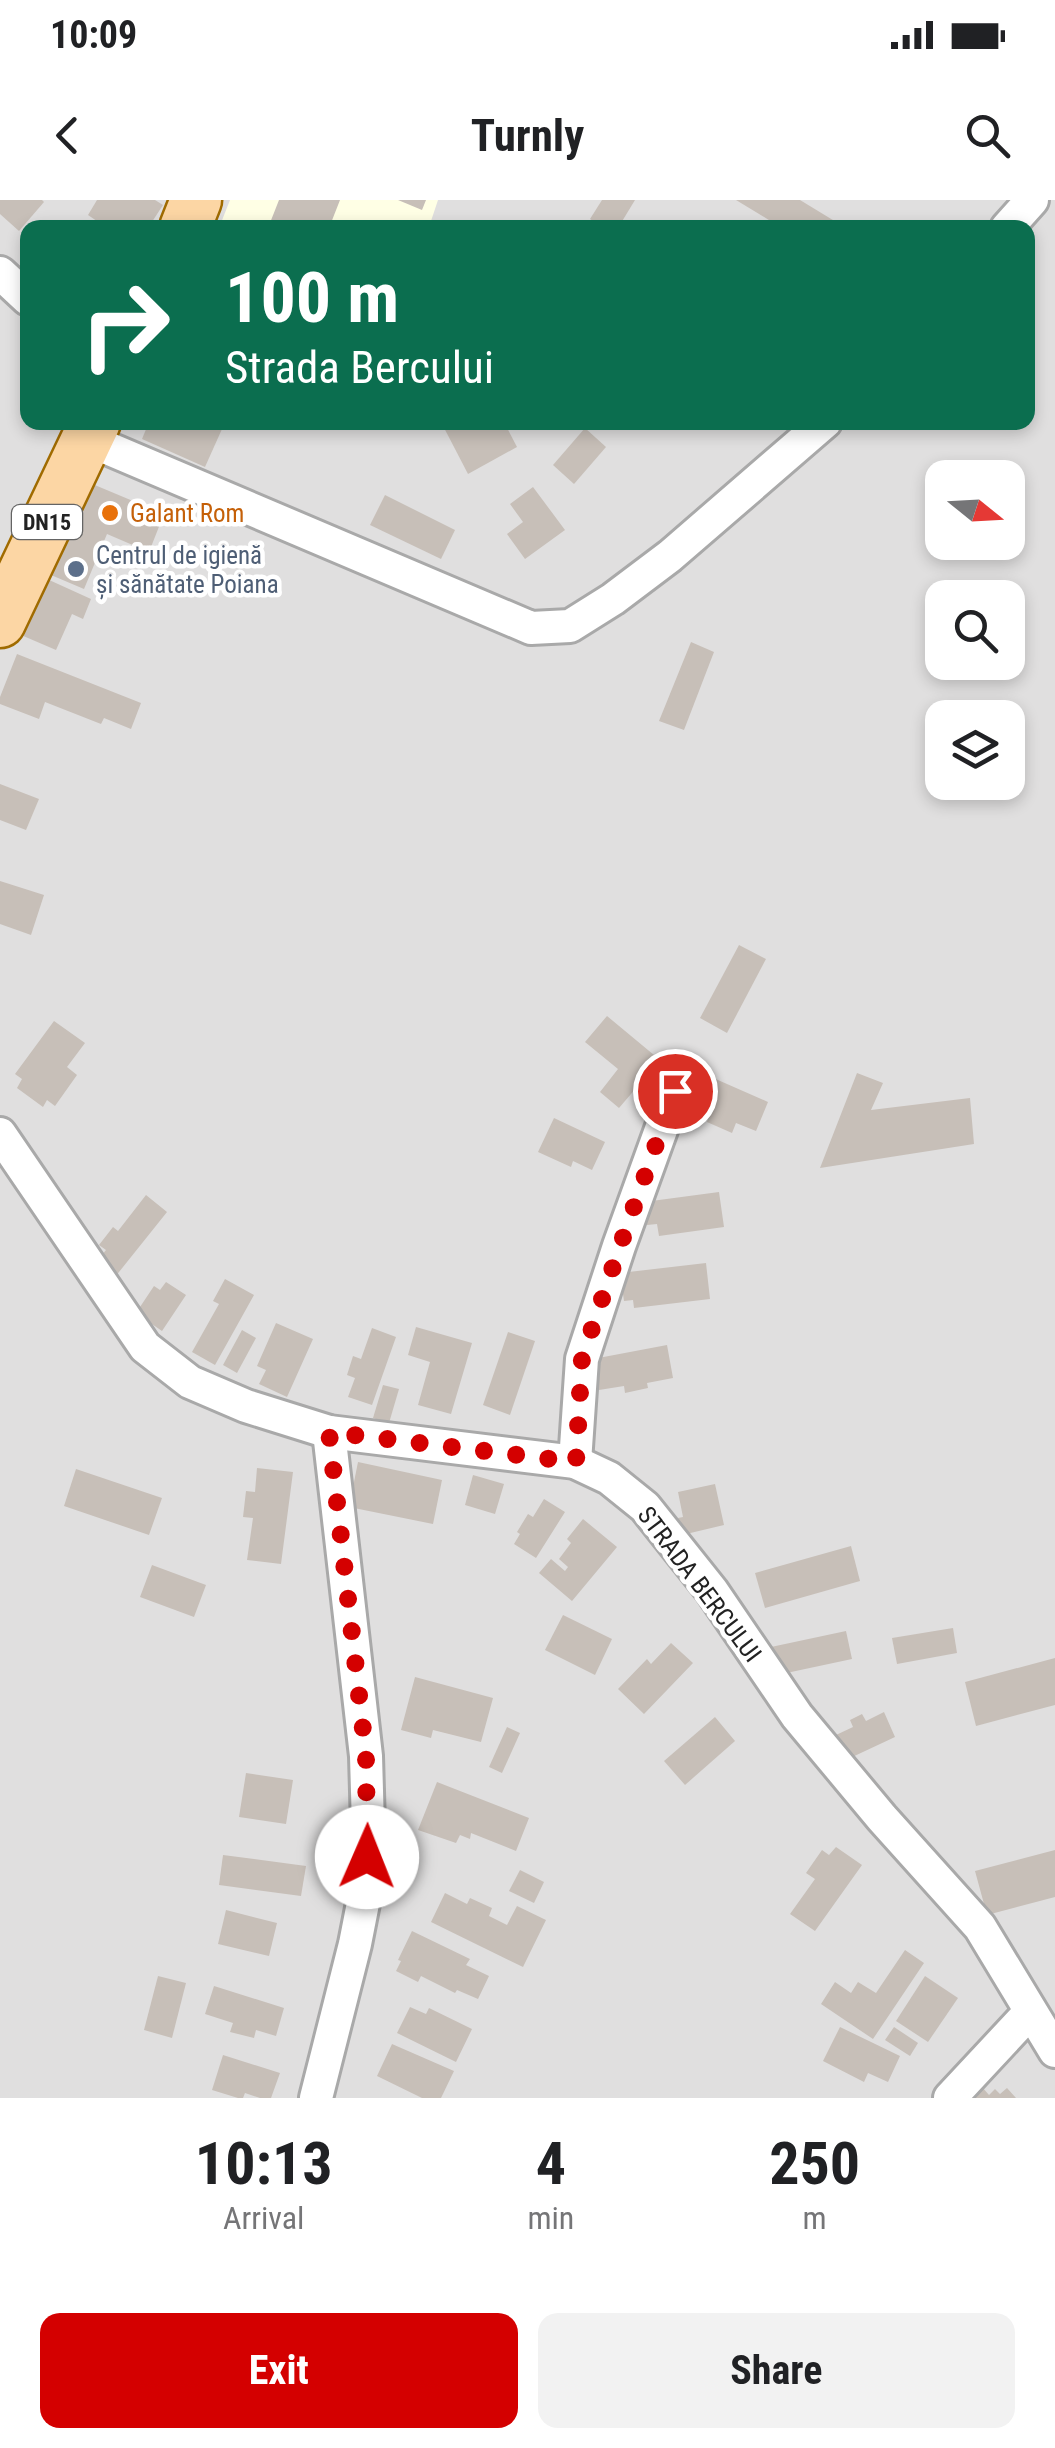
<!DOCTYPE html>
<meta charset="utf-8">
<style>
:root{--surface:#fff;--page:#f2f2f2;--text:#202124;--muted:#757577;--accent:#d40000}
body{margin:0;font-family:"Roboto Condensed",sans-serif;background:var(--page);color:var(--text);height:100vh;display:flex;flex-direction:column;font-size:38px;white-space:nowrap}
*{box-sizing:border-box;margin:0}
p{font-size:32px;color:var(--muted)}
.icon{flex:none;width:55px;height:55px;fill:none;stroke:currentColor;stroke-width:2;stroke-linecap:round;stroke-linejoin:round}
.map{position:relative;height:1898px;overflow:hidden}
.drawer{display:flex;flex-direction:column;background:var(--surface);flex:1}
.drawer>*{flex:none}
.top-card{position:absolute;left:20px;top:20px;width:1015px;height:210px;border-radius:20px;box-shadow:0 5px 15px #0003;background:#0b6e4f;color:#fff;overflow:hidden}
.needle{width:65px;rotate:108deg}
.tools{position:absolute;left:925px;top:260px;display:grid;gap:20px}
.tools a{display:grid;place-items:center;width:100px;height:100px;border-radius:20px;background:var(--surface);box-shadow:0 5px 15px #0003;font-size:50px}
.pin{position:absolute;display:grid;place-items:center;width:85px;height:85px;color:#fff;margin:-42px;border:5px solid #fff;border-radius:50%;box-shadow:0 2px 10px #0007}
.me{position:absolute;width:110px;margin:-55px;rotate:1deg;stroke-linejoin:round;filter:drop-shadow(0 0 8px #0008)}
.turn{display:flex;align-items:center;gap:35px;height:210px;padding:0 40px;font-size:45px}
.turn .icon{width:130px;height:130px;stroke-width:2.5}
.turn b{display:block;font-size:70px;line-height:85px}
.eta{display:flex;justify-content:space-evenly;align-items:center;height:170px;text-align:center}
.eta b{font-size:60px;font-weight:700;line-height:70px}
.primary-button{display:flex;gap:20px;margin-top:auto;padding:20px 40px}
.primary-button a{flex:1;height:115px;border-radius:20px;background:var(--accent);color:#fff;font-size:40px;font-weight:700;line-height:115px;text-align:center}
.primary-button a+a{background:var(--page);color:var(--text)}
.status{display:flex;justify-content:space-between;align-items:center;height:70px;padding:0 50px;background:var(--surface);direction:ltr}
.status svg{height:28px;fill:currentColor}
header{display:flex;justify-content:space-between;align-items:center;height:130px;padding:0 40px;background:var(--surface);font-size:45px;font-weight:700}
.map>svg:first-child{display:block}
.residential{fill:#e0dfdf;fill-rule:evenodd}
.education{fill:#ffffe5}
.building{fill:#c7bfb8}
.lines{fill:none;stroke-linecap:round;stroke-linejoin:round}
.minor-casing{stroke:#a9a9a9;stroke-width:38}
.primary-casing{stroke:#a06b00;stroke-width:55}
.minor{stroke:#fff;stroke-width:32}
.primary{stroke:#fcd6a4;stroke-width:50}
.route{stroke:#d40000;stroke-width:18;stroke-dasharray:0 32.4}
.food-dot{fill:#e8710a;stroke:#fff;stroke-width:4}
.service-dot{fill:#5c6f8a;stroke:#fff;stroke-width:4}
.labels{text-anchor:middle;stroke-width:9;stroke-linejoin:round;paint-order:stroke}
.shield{fill:#fff;stroke:#646464;stroke-width:2.5}
.shield-label{font-size:22px;font-weight:bold;fill:#222}
.food-label{font-size:25px;fill:#c56008;stroke:#fff;text-anchor:start}
.service-label{font-size:25px;fill:#4e5e75;stroke:#fff;text-anchor:start}
.street-label{font-size:25px;fill:#222;stroke:#fff}
</style>
<div class="status"><b>10:09</b><svg viewBox="0 0 49 12"><path d="M0 12V9h3v3zM5 12V6h3v6zM10 12V3h3v9zM15 12V0h3v12zM26 1h20v11H26zM47 4h2v5h-2z"/></svg></div>
<header><svg class="icon" aria-label="back" viewBox="0 0 24 24"><path d="M15 5l-7 7 7 7"/></svg>Turnly<svg class="icon" aria-label="search" viewBox="0 0 24 24"><circle cx="10" cy="10" r="6"/><path d="M15 15l6 6"/></svg></header>
<div class="map">
<svg width="1055" height="1898" viewBox="0 0 1055 1898">
<rect width="100%" height="100%" fill="#f2efe9"/>
<path class="residential" d="M0,0H1055V1898H0ZM28,28H1028V222H28ZM942,278H1008V342H942ZM942,398H1008V462H942ZM942,518H1008V582H942Z"/>
<polygon class="education" points="230,0 438,0 429,27 219,28"/>
<g class="building">
<polygon points="0,0 42,0 44,2 19,31 0,14"/>
<polygon points="97,0 155,0 163,5 148,28 107,28 88,15"/>
<polygon points="279,0 340,0 329,28 319,24 317,28 268,28"/>
<polygon points="398,0 426,0 422,10"/>
<polygon points="602,0 635,0 618,28 603,28 590,19"/>
<polygon points="736,0 800,0 846,28 782,28"/>
<polygon points="149,222 206,222 222,229 205,267 142,239"/>
<polygon points="441,222 504,222 517,247 468,274"/>
<polygon points="585,228 606,247 574,284 553,265"/>
<polygon points="90,283 164,314 149,352 107,334 84,389 51,375"/>
<polygon points="533,287 565,330 525,359 507,334 523,322 510,304"/>
<polygon points="385,295 455,330 441,359 370,325"/>
<polygon points="47,379 91,399 83,419 72,414 56,450 21,435"/>
<polygon points="691,442 714,452 684,530 659,521"/>
<polygon points="17,454 141,503 131,529 104,518 101,524 45,502 39,519 0,504 0,497"/>
<polygon points="0,584 39,599 26,630 0,620"/>
<polygon points="0,681 44,695 31,735 0,724"/>
<polygon points="739,745 766,759 727,833 700,818"/>
<polygon points="607,816 660,860 619,908 600,892 618,869 585,842"/>
<polygon points="54,821 85,843 67,867 77,875 55,906 47,900 43,907 17,888 22,879 15,874"/>
<polygon points="702,873 768,902 756,931 736,923 732,933 707,922 711,910 690,901"/>
<polygon points="857,873 883,883 871,910 970,898 974,944 820,968"/>
<polygon points="554,918 605,942 592,970 573,961 571,967 538,952"/>
<polygon points="719,992 724,1027 659,1036 657,1024 647,1025 644,1002"/>
<polygon points="146,995 167,1012 111,1082 93,1066 106,1050 99,1045 113,1027 118,1031"/>
<polygon points="706,1063 710,1099 634,1108 633,1100 624,1101 620,1073"/>
<polygon points="225,1079 254,1095 215,1165 192,1152 219,1104 213,1101"/>
<polygon points="166,1082 186,1095 162,1131 136,1113 154,1086 160,1090"/>
<polygon points="276,1123 313,1139 287,1197 259,1184 266,1170 257,1166"/>
<polygon points="416,1127 472,1143 451,1214 418,1205 430,1162 408,1155"/>
<polygon points="372,1128 396,1137 372,1205 348,1197 355,1178 347,1175 353,1156 361,1159"/>
<polygon points="242,1130 256,1138 237,1173 223,1165"/>
<polygon points="508,1132 535,1141 510,1215 483,1205"/>
<polygon points="667,1145 673,1178 647,1183 648,1188 625,1193 624,1186 599,1190 593,1159"/>
<polygon points="383,1185 399,1189 389,1223 373,1218"/>
<polygon points="358,1262 442,1280 433,1324 349,1307"/>
<polygon points="257,1268 293,1272 281,1364 247,1360 253,1318 243,1317 246,1291 255,1292"/>
<polygon points="76,1269 162,1298 149,1335 64,1306"/>
<polygon points="473,1275 504,1284 495,1314 465,1305"/>
<polygon points="715,1284 724,1325 682,1335 678,1318 683,1317 678,1292"/>
<polygon points="544,1299 565,1312 536,1358 514,1344 520,1334 517,1332 528,1314 533,1317"/>
<polygon points="583,1319 617,1347 572,1401 539,1373 551,1359 565,1371 568,1367 559,1359 571,1343 567,1339"/>
<polygon points="851,1346 860,1381 765,1408 755,1373"/>
<polygon points="152,1365 206,1385 194,1417 140,1397"/>
<polygon points="563,1415 612,1439 595,1475 545,1450"/>
<polygon points="953,1428 957,1453 897,1464 892,1438"/>
<polygon points="846,1431 852,1459 777,1475 771,1447"/>
<polygon points="671,1443 693,1463 644,1514 618,1489 647,1459 651,1464"/>
<polygon points="1055,1458 1055,1505 976,1526 965,1482"/>
<polygon points="415,1477 493,1498 481,1542 433,1530 431,1538 401,1530"/>
<polygon points="884,1512 895,1537 848,1559 836,1535 853,1527 850,1520 862,1514 866,1521"/>
<polygon points="715,1517 735,1541 685,1585 664,1561"/>
<polygon points="507,1527 520,1533 502,1573 489,1567"/>
<polygon points="246,1573 293,1580 286,1624 239,1617"/>
<polygon points="437,1582 529,1618 516,1651 471,1633 470,1639 460,1635 456,1643 418,1630"/>
<polygon points="836,1647 862,1665 815,1731 790,1714 815,1679 806,1673 822,1650 829,1655"/>
<polygon points="1055,1650 1055,1697 987,1715 975,1671"/>
<polygon points="223,1655 306,1666 301,1696 219,1685"/>
<polygon points="520,1670 544,1682 534,1703 509,1691"/>
<polygon points="445,1693 467,1704 470,1698 492,1708 489,1716 507,1725 517,1706 546,1720 523,1767 431,1722"/>
<polygon points="226,1710 277,1723 269,1756 218,1744"/>
<polygon points="412,1731 470,1759 466,1765 489,1776 478,1799 457,1790 455,1793 421,1776 418,1782 396,1771 401,1761 398,1760"/>
<polygon points="905,1750 924,1763 873,1839 821,1804 835,1782 851,1793 858,1782 876,1793"/>
<polygon points="158,1776 186,1783 172,1838 144,1830"/>
<polygon points="925,1776 958,1798 928,1842 896,1821"/>
<polygon points="214,1786 284,1808 276,1836 256,1830 254,1838 230,1832 233,1823 205,1814"/>
<polygon points="410,1807 426,1814 429,1808 472,1829 456,1862 397,1833"/>
<polygon points="840,1827 900,1856 888,1882 868,1873 864,1882 823,1861"/>
<polygon points="894,1827 918,1843 910,1856 885,1840"/>
<polygon points="392,1844 454,1871 441,1898 422,1898 377,1876"/>
<polygon points="223,1855 280,1873 271,1898 260,1898 245,1893 243,1898 238,1898 212,1890"/>
<polygon points="982,1887 989,1895 995,1889 1000,1894 1007,1888 1016,1898 971,1898"/>
</g>
<g class="lines">
<defs>
<g id="minor">
<polyline points="1007,28 1032,0"/>
<polyline points="0,73 28,99"/>
<polyline points="86,239 531,428 570,426 613,399 670,356 825,222"/>
<polyline points="0,934 145,1147 190,1182 246,1206 329,1232 575,1262 609,1278 645,1307 712,1391 797,1516 882,1618 980,1727 1055,1851"/>
<polyline points="575,1262 582,1159 619,1046 675,891"/>
<polyline points="316,1898 355,1744 366,1688 368,1626 366,1556 329,1232"/>
<polyline points="950,1898 1030,1812"/>
</g>
<g id="primary">
<polyline points="185,28 196,0"/>
<polyline points="0,422 95,222"/>
</g>
</defs>
<use href="#minor" class="minor-casing"/>
<use href="#primary" class="primary-casing"/>
<use href="#minor" class="minor"/>
<use href="#primary" class="primary"/>
</g>
<g class="lines">
<polyline class="route" points="367,1657 366,1556 329,1232 576,1262 582,1158 620,1046 675,891"/>
</g>
<circle class="food-dot" cx="110" cy="313" r="10"/>
<circle class="service-dot" cx="76" cy="369" r="10"/>
<g class="labels">
<rect class="shield" x="12" y="305" width="70" height="34" rx="8"/>
<g class="shield-label">
<text x="47" y="330">DN15</text>
</g>
<g class="food-label">
<text x="130" y="322">Galant Rom</text>
</g>
<g class="service-label">
<text x="96" y="364">Centrul de igienă<tspan x="96" dy="29">și sănătate Poiana</tspan></text>
</g>
<g class="street-label">
<text transform="translate(700 1384) rotate(53)" y="9">STRADA BERCULUI</text>
</g>
</g>
</svg>
<div class="tools">
<a><svg class="needle" viewBox="-14 -14 28 28"><path d="M0-13l5 13h-10z" fill="#e53935"/><path d="M0 13l5-13h-10z" fill="#757577"/></svg></a>
<a><svg class="icon" aria-label="search" viewBox="0 0 24 24"><circle cx="10" cy="10" r="6"/><path d="M15 15l6 6"/></svg></a>
<a><svg class="icon" aria-label="layers" viewBox="0 0 24 24"><path d="M12 4l9 5-9 5-9-5zM3 14l9 5 9-5"/></svg></a>
</div>
<div class="pin" style="left:675px;top:891px;background:#d93025"><svg class="icon" aria-label="arrive" viewBox="0 0 24 24"><path d="M6 21V4h12l-3 4 3 4H6"/></svg></div>
<svg class="me" style="left:367px;top:1657px" viewBox="-20 -20 40 40"><circle r="19" fill="#fff"/><path d="M0-13L10 11 0 6-10 11z" fill="#d40000"/></svg>
<div class="top-card">
<div class="turn"><svg class="icon" aria-label="right" viewBox="0 0 24 24"><path d="M7 20v-9h11M14 6l5 5-5 5"/></svg><div><b>100 m</b>Strada Bercului</div></div>
</div>
</div>
<section class="drawer">
<div class="eta">
<div><b>10:13</b><p>Arrival</p></div>
<div><b>4</b><p>min</p></div>
<div><b>250</b><p>m</p></div>
</div>
<div class="primary-button"><a>Exit</a><a>Share</a></div>
</section>
